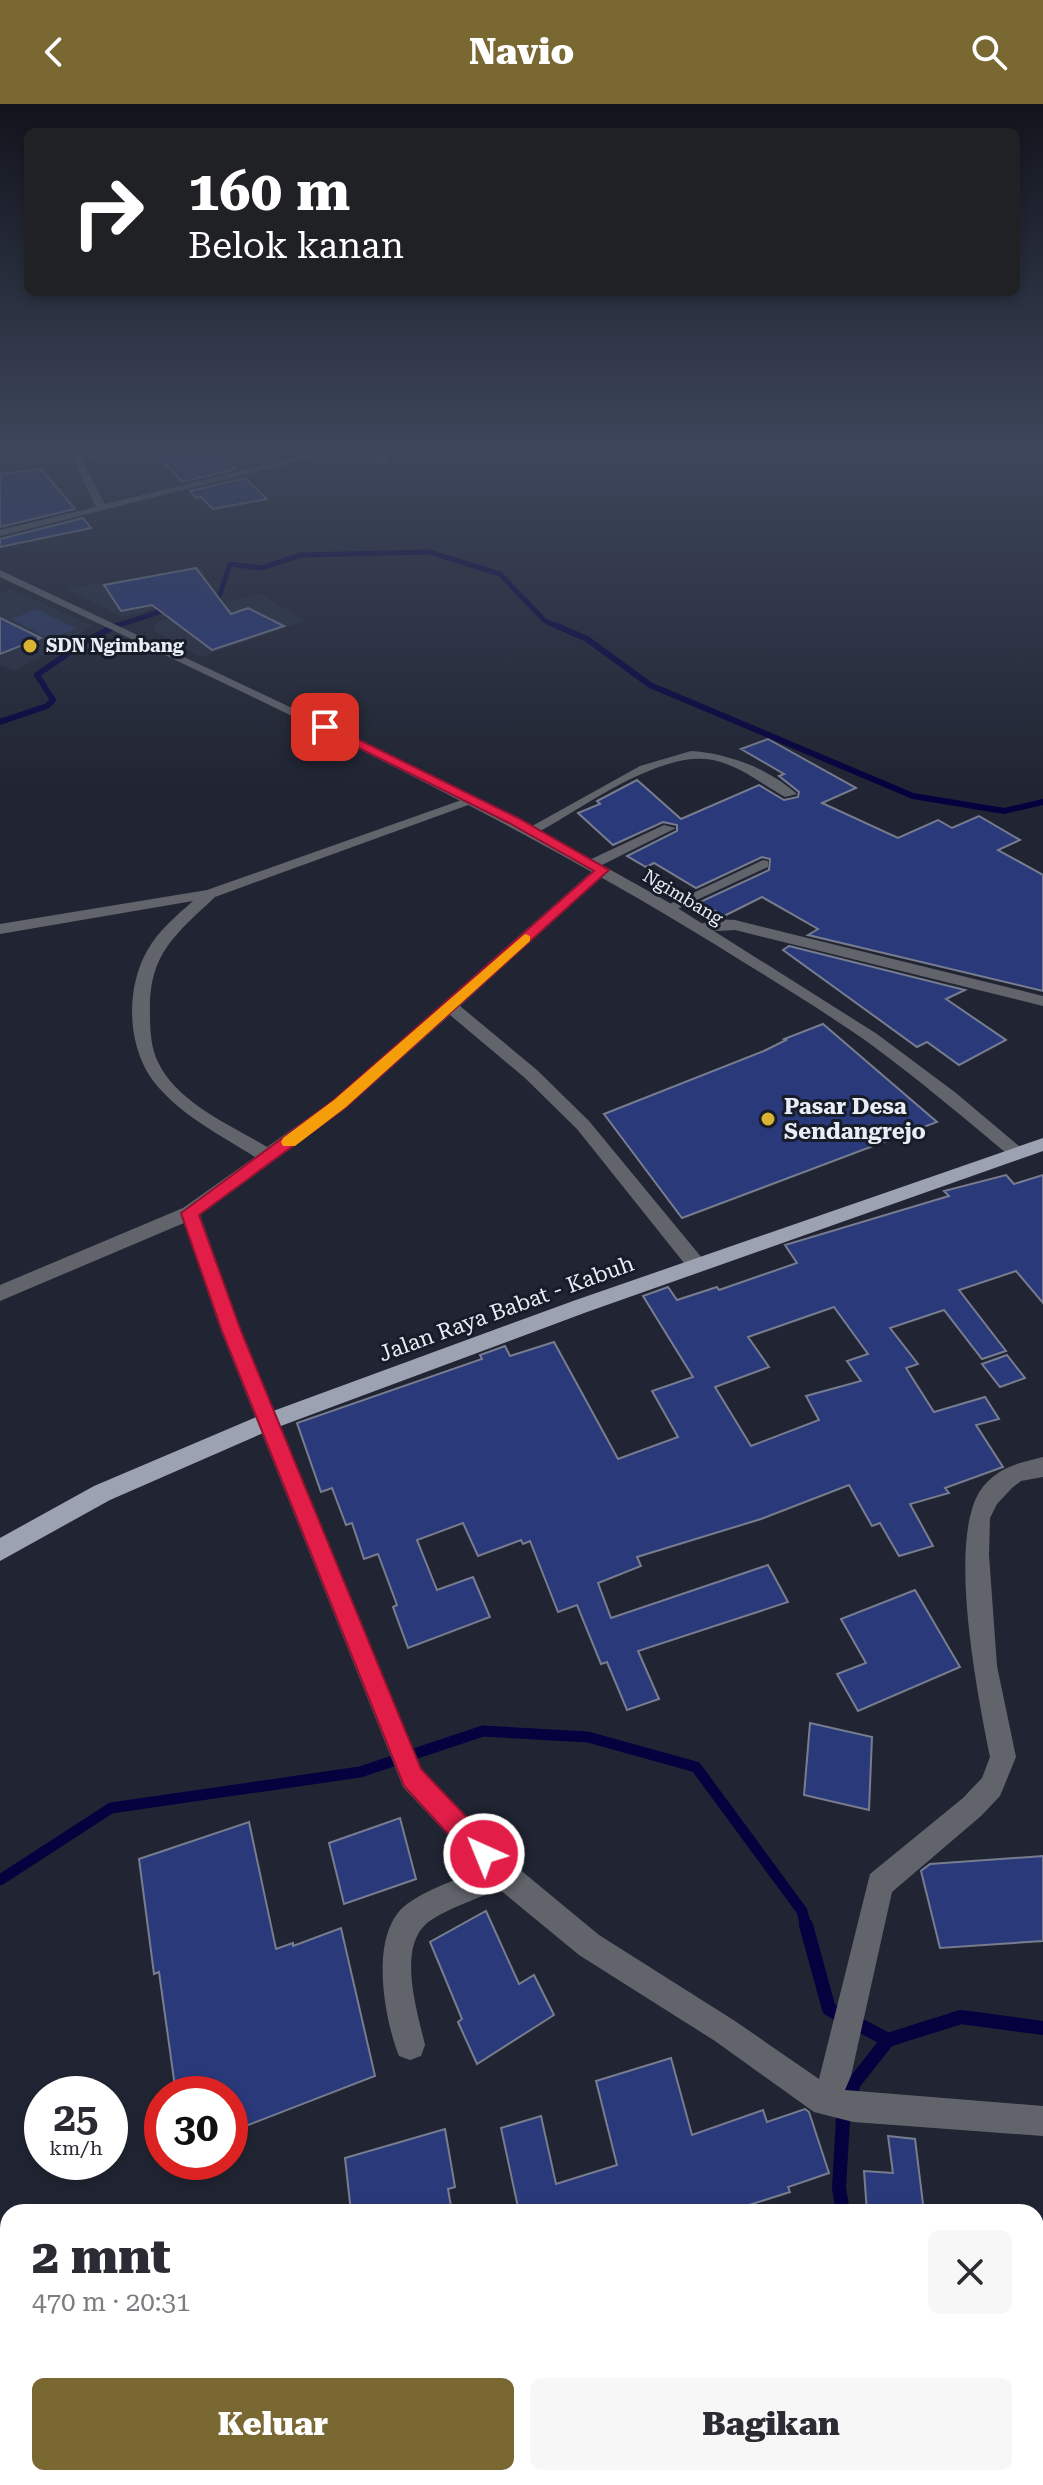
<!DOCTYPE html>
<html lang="id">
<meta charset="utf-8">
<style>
:root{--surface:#fff;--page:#f7f7f7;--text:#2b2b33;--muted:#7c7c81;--accent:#7a6833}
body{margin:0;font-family:"Roboto Serif",serif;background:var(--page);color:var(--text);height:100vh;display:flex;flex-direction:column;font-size:30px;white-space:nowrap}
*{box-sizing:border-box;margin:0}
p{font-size:26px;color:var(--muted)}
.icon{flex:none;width:44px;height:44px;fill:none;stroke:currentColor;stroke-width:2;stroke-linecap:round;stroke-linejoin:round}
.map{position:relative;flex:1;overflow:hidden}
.panel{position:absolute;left:0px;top:2100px;width:1044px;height:282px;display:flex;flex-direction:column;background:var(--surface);border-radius:24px 24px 0 0;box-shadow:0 4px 12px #0003}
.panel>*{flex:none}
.guide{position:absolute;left:24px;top:24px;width:996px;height:168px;border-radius:12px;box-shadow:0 4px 12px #0003;background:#202124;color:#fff;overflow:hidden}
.speed{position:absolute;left:24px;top:1972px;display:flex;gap:16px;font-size:40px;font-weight:700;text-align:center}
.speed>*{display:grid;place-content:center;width:104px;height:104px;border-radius:50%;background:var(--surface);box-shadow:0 4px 12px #0003;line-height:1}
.speed small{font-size:20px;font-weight:400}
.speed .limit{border:12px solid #d22;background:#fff;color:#111}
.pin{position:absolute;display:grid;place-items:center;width:68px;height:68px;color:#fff;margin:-34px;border-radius:16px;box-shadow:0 4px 12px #0006}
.me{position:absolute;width:88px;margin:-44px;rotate:316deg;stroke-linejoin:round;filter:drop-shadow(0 0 6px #0008)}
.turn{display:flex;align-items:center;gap:28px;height:168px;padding:0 32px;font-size:36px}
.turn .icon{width:104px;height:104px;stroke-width:2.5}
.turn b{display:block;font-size:56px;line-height:68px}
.round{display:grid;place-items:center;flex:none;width:84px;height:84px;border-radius:12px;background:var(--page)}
.overview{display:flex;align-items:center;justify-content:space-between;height:136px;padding:0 32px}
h1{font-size:48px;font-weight:800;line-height:60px}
.cta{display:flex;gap:16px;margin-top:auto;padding:16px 32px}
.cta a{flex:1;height:92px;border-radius:12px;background:var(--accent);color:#fff;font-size:32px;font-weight:800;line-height:92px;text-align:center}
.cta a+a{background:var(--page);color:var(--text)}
header{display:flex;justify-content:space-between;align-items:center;height:104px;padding:0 32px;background:var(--accent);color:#fff;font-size:36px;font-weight:800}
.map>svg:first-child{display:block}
.built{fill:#282e41}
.green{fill:#2e3b66}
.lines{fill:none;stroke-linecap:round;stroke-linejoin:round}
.stream-far3{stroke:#05013f;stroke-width:5}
.stream-far2{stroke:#05013f;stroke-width:6}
.stream-far1{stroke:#05013f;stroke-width:11}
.stream{stroke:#05013f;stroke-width:14}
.building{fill:#2a397a;stroke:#777d8e;stroke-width:2;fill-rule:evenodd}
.minor{fill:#61646b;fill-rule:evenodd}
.tertiary{fill:#61646b;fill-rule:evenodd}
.primary{fill:#9ca2b1;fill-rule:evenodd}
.route{fill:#e11d48;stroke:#92132f;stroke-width:2}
.slow{fill:#f59e0b}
.poi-dot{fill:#dbb333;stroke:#171c29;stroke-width:3}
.labels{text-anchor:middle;stroke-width:6;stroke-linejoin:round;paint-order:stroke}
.far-poi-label{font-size:18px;font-weight:bold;fill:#e9edf6;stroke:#171c29;text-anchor:start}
.far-street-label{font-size:18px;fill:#e9edf6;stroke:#171c29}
.poi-label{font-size:22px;font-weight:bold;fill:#e9edf6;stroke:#171c29;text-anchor:start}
.street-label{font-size:22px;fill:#e9edf6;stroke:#171c29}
</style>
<header><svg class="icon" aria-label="back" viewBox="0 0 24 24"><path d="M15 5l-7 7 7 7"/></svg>Navio<svg class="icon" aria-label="search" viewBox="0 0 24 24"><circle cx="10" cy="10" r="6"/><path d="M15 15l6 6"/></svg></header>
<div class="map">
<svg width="1043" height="2381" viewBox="0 0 1043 2381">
<rect width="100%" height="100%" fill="#212533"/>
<g class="built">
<polygon points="201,463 214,489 123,513 66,485"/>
<polygon points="10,485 93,522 15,567 0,561 0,489"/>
<polygon points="261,490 305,517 201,553 153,526 159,517"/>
</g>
<g class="green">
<polygon points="883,345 1017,345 947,360"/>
<polygon points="37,505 76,525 49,535 11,515"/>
</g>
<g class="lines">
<g class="stream-far3">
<polyline points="209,496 219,493 230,460 261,464 301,451 429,448 500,470 545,517 559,523"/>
<polyline points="113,523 171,504"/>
</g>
<g class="stream-far2">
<polyline points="555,521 587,535 650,581 913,692 1004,707 1043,698"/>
<polyline points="0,618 47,602 53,596 37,571 84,538 117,521"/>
</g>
<polyline class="stream-far1" points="0,1776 111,1704 360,1668 483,1627 588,1633 696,1663 802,1807 806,1823"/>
<g class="stream">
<polyline points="806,1821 829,1905 888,1936"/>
<polyline points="843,2108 839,2084 843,2015 854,1979 888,1936 961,1913 1043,1924"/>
<polyline points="891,2374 892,2381"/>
</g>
</g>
<g class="building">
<polygon points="151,345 215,345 236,365 182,378"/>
<polygon points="41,365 75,405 0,423 0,370"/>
<polygon points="245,374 267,395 213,405 201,393 196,394 190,387"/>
<polygon points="83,414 91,424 0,443 0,435"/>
<polygon points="196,464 231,510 248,504 284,522 212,546 152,501 121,507 104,481"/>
<polygon points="0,514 41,534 0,550"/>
<polygon points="768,635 856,684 822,699 898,734 938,716 952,724 979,712 1020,736 998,746 1043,771 1043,887 808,831 818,825 762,793 724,812 700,798 769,766 770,755 762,753 696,784 654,759 646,763 627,752 677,727 677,721 663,718 613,741 578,709 600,700 597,697 637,676 681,715 759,681 784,696 798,693 799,688 779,672 784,670 741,645"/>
<polygon points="789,842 965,886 946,895 1006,936 959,961 927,938 917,943 783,846"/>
<polygon points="823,920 937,1018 682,1114 604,1010 764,947 786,936 784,935"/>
<path d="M1006,1071L1014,1080L1043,1071V1199L1016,1167L959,1186L1006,1247L982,1255L944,1206L890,1224L918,1260L906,1264L934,1308L985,1293L999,1315L976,1321L1003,1363L945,1384L949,1389L910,1400L933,1442L899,1452L880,1419L872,1422L849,1381L761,1415L637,1453L641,1462L598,1479L611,1514L768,1461L788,1498L638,1547L659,1595L627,1606L607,1558L601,1560L577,1501L558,1508L530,1437L523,1440L521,1436L478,1452L463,1419L417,1436L437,1486L473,1473L490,1513L408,1544L393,1503L397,1501L378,1450L364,1455L352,1419L346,1421L332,1384L321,1388L297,1319L482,1255L480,1251L505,1242L510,1252L554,1238L618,1355L678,1333L652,1287L693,1273L643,1192L668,1183L677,1196L717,1183L719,1186L797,1159L785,1141L949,1092L944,1087ZM834,1203L868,1250L847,1257L861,1277L806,1292L819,1316L751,1342L715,1283L769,1263L748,1233Z"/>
<polygon points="1007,1251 1025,1274 1000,1283 982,1260"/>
<polygon points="915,1486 960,1563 858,1607 837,1570 866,1559 841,1515"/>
<polygon points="810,1619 872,1633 869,1706 804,1691"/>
<polygon points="400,1714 416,1775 344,1800 329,1739"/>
<polygon points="249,1718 276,1845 293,1839 293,1842 341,1824 375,1972 230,2028 230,1990 176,1990 159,1868 154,1870 139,1755"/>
<polygon points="1043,1752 1043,1837 940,1844 921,1767 930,1760"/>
<polygon points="486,1807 519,1880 534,1871 554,1911 477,1960 458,1918 462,1915 430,1838"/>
<polygon points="671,1954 692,2031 763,2006 767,2018 805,2005 809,2008 829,2069 788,2083 790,2088 749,2101 751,2108 519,2108 501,2024 541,2012 556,2080 617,2061 596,1977"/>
<polygon points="445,2025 455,2083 448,2085 452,2108 351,2108 345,2054"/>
<polygon points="888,2032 915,2035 924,2108 867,2108 864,2067 893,2069"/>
</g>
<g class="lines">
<g class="minor">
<polygon points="68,345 77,345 79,351 136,345 82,356 105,400 331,345 347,345 0,432 0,426 96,403"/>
<polygon points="366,345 375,345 390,359 382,361"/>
<path d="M691,647C727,649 770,665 797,690L785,693C763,681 739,661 713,656C659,646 583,704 537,729L525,726L640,662Z"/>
<path d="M470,693L482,696L215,793C175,831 148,850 150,910C150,926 151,944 158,958C177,999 231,1021 267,1043L334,996L597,763H587V757L664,721L676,724L598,763L609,766L460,902L537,966L589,1017L702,1154L705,1159L702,1164H688L577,1025L525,974L450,911L346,1004L200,1111L241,1227L421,1665L512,1759L599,1831L735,1917L819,1975L870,1770L963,1694L982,1674L990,1653C978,1592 947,1439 980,1387C995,1364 1018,1359 1043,1353V1373L1021,1377L1012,1384L997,1400L990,1414L989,1451L997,1562L1016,1653L1000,1692L981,1712L892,1788L851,1972L845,1986L1043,2002V2032L853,2018L814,2008L715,1937L579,1851L499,1785C481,1793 439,1808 426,1820C397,1846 418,1910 425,1941L421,1952L410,1956L399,1952C384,1914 368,1829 407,1800C427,1785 457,1776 480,1765L403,1683L221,1227L184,1119L0,1197V1181L183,1104L255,1053C222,1032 186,1014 160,985C127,950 124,888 147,847C158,827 176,812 193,797L0,830V820L207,786Z"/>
<polygon points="763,756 768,757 768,763 673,807 668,808 661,804"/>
<polygon points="716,815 735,816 1043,892 1043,902 735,826 700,828 692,823"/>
</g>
<path class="tertiary" d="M0,466L387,649L575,746L668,798L877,930L956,989L1026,1048L1023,1053H1011C964,1014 918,975 869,939C819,904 767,873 716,841C487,700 243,588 0,473Z"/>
<polygon class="primary" points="1043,1034 1043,1047 587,1208 270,1326 110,1396 0,1457 0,1434 94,1382 254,1314 573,1197"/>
</g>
<linearGradient id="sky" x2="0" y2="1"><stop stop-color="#12141c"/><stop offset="0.51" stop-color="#3d465b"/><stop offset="1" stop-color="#3d465b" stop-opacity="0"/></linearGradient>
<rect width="1043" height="679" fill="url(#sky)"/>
<polygon class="route" points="321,621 329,621 518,714 609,766 346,1003 199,1111 241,1227 421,1665 493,1741 497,1750 493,1759 484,1762 475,1759 404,1682 222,1227 181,1109 334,996 594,767 509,719 321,625"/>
<polygon class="slow" points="525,830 530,832 530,837 346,1003 295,1042 283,1042 281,1038 283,1034 334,996"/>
<g class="poi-dot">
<circle cx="30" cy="542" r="8"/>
<circle cx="768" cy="1015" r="8"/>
</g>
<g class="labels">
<g class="far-poi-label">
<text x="46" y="548">SDN Ngimbang</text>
</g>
<g class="far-street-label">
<text transform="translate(683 793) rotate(31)" y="6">Ngimbang</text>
</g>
<g class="poi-label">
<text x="784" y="1010">Pasar Desa<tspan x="784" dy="25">Sendangrejo</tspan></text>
</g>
<g class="street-label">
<text transform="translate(506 1204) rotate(-20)" y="8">Jalan Raya Babat - Kabuh</text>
</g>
</g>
</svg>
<div class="speed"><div>25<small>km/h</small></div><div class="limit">30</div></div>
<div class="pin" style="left:325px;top:623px;background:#d93025"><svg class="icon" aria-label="arrive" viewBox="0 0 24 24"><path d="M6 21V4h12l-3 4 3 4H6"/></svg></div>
<svg class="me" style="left:484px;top:1750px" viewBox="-20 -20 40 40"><circle r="17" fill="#e11d48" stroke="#fff" stroke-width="3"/><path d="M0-11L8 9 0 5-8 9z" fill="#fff"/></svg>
<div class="guide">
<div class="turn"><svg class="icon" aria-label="right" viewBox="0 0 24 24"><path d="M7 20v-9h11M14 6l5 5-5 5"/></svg><div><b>160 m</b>Belok kanan</div></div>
</div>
<section class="panel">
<div class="overview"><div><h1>2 mnt</h1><p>470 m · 20:31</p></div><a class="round"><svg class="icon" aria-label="close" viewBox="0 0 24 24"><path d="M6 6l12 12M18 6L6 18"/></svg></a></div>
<div class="cta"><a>Keluar</a><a>Bagikan</a></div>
</section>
</div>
